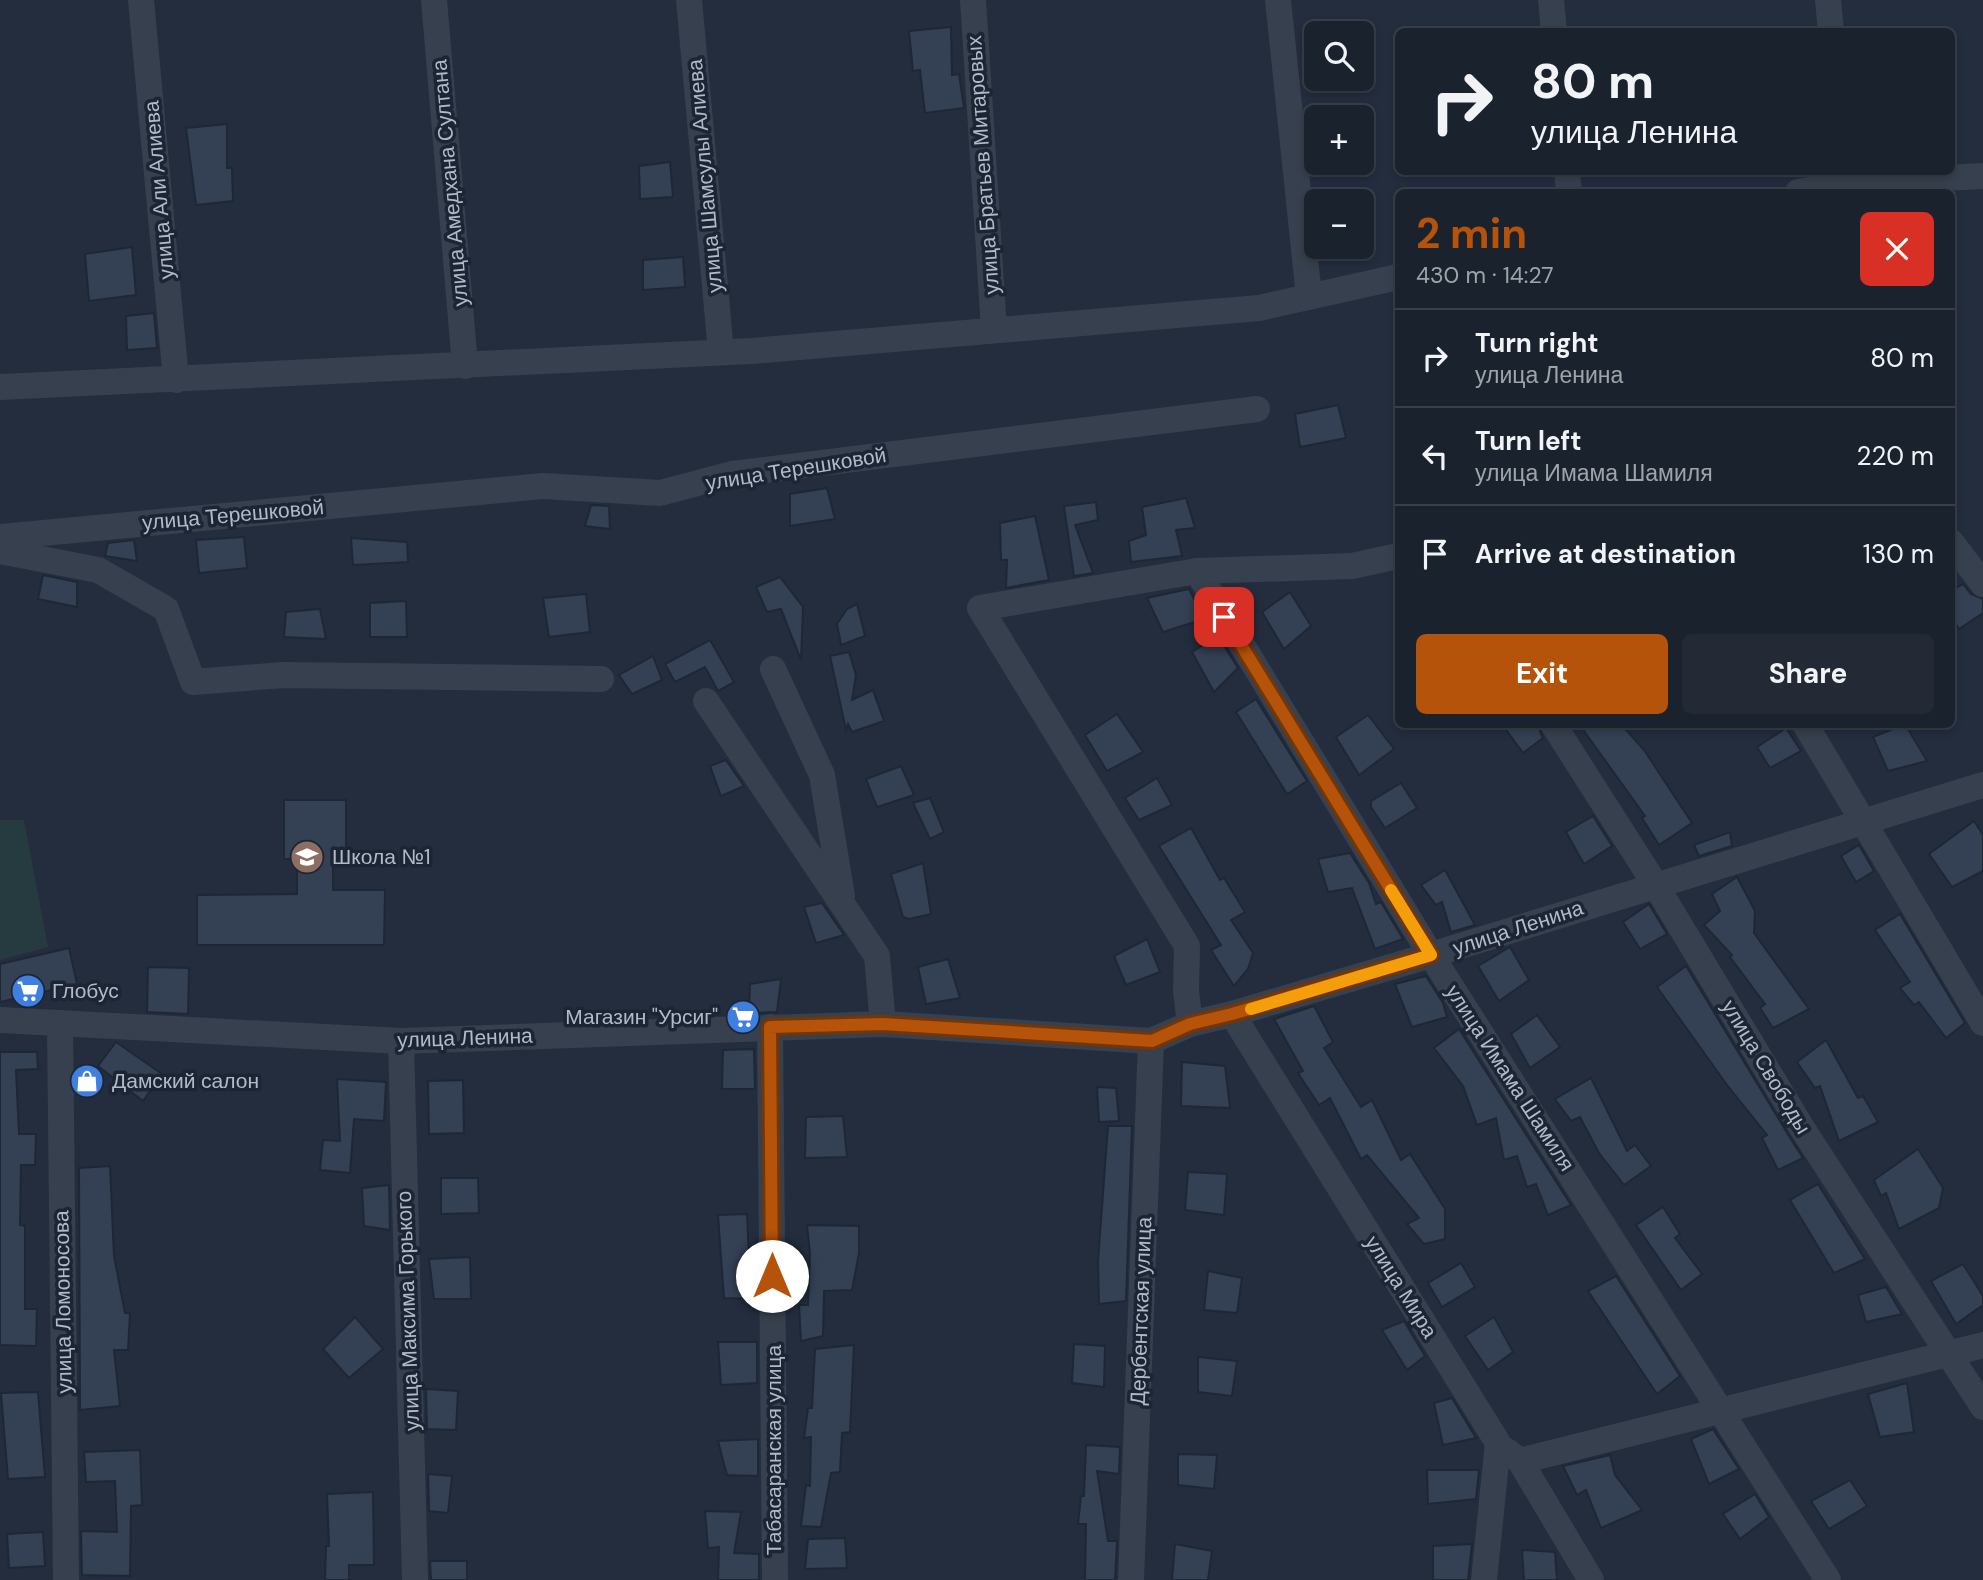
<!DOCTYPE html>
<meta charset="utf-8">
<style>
:root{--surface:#1a222e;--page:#232a36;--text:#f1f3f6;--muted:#9fa4aa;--line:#383f4a;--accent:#b45309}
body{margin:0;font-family:"DM Sans",sans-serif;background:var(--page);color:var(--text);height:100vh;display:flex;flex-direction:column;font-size:26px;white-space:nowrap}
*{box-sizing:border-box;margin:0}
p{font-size:23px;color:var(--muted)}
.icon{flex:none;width:38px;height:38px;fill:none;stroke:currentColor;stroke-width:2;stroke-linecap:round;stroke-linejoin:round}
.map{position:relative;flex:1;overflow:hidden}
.details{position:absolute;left:1395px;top:189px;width:560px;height:539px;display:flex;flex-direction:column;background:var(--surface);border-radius:10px;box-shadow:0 4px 10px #0003,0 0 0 2px var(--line)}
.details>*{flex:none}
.top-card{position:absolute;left:1395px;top:28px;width:560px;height:147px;border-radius:10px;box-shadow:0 4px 10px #0003,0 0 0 2px var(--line);background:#1a222e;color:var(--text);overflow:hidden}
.fabs{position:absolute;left:1304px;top:21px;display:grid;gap:14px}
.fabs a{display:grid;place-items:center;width:70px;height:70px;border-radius:10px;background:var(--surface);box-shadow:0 4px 10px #0003,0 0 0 2px var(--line);font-size:35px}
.pin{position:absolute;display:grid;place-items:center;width:60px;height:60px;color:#fff;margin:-30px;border-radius:14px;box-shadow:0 4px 10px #0006}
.me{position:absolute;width:77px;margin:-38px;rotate:0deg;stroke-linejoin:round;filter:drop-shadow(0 0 5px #0008)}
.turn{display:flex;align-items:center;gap:24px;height:147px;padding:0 21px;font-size:32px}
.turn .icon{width:91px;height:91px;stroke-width:2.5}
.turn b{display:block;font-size:49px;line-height:60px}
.round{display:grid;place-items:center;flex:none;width:74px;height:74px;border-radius:10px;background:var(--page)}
.head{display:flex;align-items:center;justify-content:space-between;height:119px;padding:0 21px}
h1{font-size:42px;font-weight:700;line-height:52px;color:var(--accent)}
.button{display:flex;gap:14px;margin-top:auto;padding:14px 21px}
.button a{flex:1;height:80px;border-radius:10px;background:var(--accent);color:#fff;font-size:28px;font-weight:700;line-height:80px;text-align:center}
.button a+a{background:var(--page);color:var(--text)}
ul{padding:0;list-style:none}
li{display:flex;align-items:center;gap:21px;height:98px;padding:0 21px;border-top:2px solid var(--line)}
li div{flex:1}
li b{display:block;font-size:26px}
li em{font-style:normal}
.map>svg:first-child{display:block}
.green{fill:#253b3f}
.building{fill:#344154;stroke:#1e2735;stroke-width:2}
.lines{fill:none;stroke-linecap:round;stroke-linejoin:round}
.minor{stroke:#37404e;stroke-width:26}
.route-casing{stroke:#753606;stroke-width:18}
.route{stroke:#b45309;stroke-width:12}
.slow{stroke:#f59e0b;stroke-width:12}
.labels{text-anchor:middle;stroke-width:7;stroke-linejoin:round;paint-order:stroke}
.street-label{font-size:21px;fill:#b2bac9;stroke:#1c2533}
.poi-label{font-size:21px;fill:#b2bac9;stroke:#1c2533;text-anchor:start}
</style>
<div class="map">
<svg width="1983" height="1580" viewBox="0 0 1983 1580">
<rect width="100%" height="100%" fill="#232d3e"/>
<polygon class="green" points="0,820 24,820 48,947 0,960"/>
<g class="building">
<polygon points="951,27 952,75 959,74 964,108 925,113 920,70 913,71 909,31"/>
<polygon points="227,124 227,168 232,168 233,201 196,205 186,128"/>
<polygon points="670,162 673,197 640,199 639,166"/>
<polygon points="132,247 136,295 89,301 85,254"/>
<polygon points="683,257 685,287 643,290 643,260"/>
<polygon points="154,313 157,348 127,350 126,316"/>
<polygon points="1338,405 1346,438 1300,447 1295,414"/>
<polygon points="827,488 835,519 790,526 790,494"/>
<polygon points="1186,498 1195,528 1176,530 1182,556 1131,562 1129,541 1146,535 1142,507"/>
<polygon points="1096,502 1098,520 1075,525 1093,573 1074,576 1064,506"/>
<polygon points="591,505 609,506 610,529 585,526"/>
<polygon points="1035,516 1049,580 1006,588 1007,560 1001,560 1000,523"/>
<polygon points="244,537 247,568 199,573 196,540"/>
<polygon points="351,538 407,542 408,562 353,565"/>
<polygon points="134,540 137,561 105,556 108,543"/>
<polygon points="43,575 77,582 77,607 38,599"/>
<polygon points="780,577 803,607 801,660 781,609 767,612 756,587"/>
<polygon points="1963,584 1971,594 1983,599 1983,613 1959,629 1951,616 1951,591"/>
<polygon points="1189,589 1204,619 1163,632 1147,598"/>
<polygon points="1290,592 1311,626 1284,649 1262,612"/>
<polygon points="586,594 590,632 549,637 543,598"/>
<polygon points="406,601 407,637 370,637 370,603"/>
<polygon points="857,604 865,636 841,645 837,624 847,609"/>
<polygon points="320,609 326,639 284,637 286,612"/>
<polygon points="1218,636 1238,668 1214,692 1192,652"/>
<polygon points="710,640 734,682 718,691 705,667 675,682 665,664"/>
<polygon points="849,652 856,675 852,700 873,690 884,721 852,732 848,724 846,730 830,656"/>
<polygon points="653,656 662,680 632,694 619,675"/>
<polygon points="1256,699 1307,781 1287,794 1236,712"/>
<polygon points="1117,714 1143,752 1107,771 1085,735"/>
<polygon points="1368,715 1394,749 1359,775 1336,737"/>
<polygon points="1502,724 1537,724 1543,738 1523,753"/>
<polygon points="1579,724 1621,724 1644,750 1692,823 1659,845 1642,818 1645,816"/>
<polygon points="1905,724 1927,761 1888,771 1873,737"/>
<polygon points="1786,728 1801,751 1770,768 1757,747"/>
<polygon points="726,760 744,786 721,796 710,766"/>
<polygon points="901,766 914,795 877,807 866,779"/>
<polygon points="1157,778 1172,805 1139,820 1125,798"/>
<polygon points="1401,783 1417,808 1385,828 1371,807 1371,801"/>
<polygon points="930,798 944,832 930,839 913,803"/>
<polygon points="284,800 346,800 346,858 333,858 333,890 385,890 384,945 197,945 197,895 297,894 297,859 284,859"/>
<polygon points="1593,816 1612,846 1584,864 1566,832"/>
<polygon points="1974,821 1983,835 1983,871 1952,887 1929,854"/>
<polygon points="1191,828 1220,880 1224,878 1245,912 1231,920 1253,953 1248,969 1234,986 1211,950 1221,945 1159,846"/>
<polygon points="1730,832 1732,846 1699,856 1694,845"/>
<polygon points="1859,845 1874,871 1856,882 1841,856"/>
<polygon points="1350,853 1369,883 1376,904 1381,902 1403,939 1375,949 1352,888 1328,892 1318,859"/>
<polygon points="923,863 931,914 909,919 903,917 891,874"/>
<polygon points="1445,870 1475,925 1451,932 1442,902 1436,905 1421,885"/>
<polygon points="1737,877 1755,911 1754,933 1809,1009 1773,1028 1760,1008 1765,1004 1730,957 1732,955 1704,925 1720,911 1712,894"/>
<polygon points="822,903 844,935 816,943 804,907"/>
<polygon points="1649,904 1667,934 1640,949 1623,922"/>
<polygon points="1900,914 1965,1023 1946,1038 1919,1002 1914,1005 1900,988 1910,982 1875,930"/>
<polygon points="1147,939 1160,972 1126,985 1114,956"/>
<polygon points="1510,947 1529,980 1499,1001 1478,966"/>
<polygon points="69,948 77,984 0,1002 0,964"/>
<polygon points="948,959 960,998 926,1004 918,967"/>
<polygon points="1686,966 1789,1136 1803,1158 1778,1170 1762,1138 1767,1135 1727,1085 1657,987"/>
<polygon points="148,967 189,968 188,1014 147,1012"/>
<polygon points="1426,976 1443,1003 1447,1017 1412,1027 1395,984"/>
<polygon points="781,979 777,1012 749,1013 750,984"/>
<polygon points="1314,1006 1333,1042 1324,1048 1361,1107 1372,1100 1401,1160 1410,1154 1445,1209 1445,1239 1424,1244 1407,1224 1419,1218 1367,1155 1361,1159 1330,1098 1319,1105 1298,1073 1303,1071 1274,1019"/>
<polygon points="1537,1015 1560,1047 1530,1068 1511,1034"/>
<polygon points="1459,1029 1571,1205 1548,1215 1536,1184 1527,1187 1517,1156 1504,1160 1496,1118 1477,1125 1463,1086 1434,1048"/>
<polygon points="1826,1040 1858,1098 1863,1096 1878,1122 1839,1141 1820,1086 1815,1088 1797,1062"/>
<polygon points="116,1042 162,1074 143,1101 98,1066"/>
<polygon points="754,1049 755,1089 722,1089 723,1050"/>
<polygon points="0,1052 37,1052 38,1069 16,1070 19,1134 36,1134 35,1165 21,1165 20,1225 25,1226 25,1309 37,1309 36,1346 0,1345"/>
<polygon points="1182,1062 1225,1066 1230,1108 1181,1106"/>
<polygon points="1591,1078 1627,1151 1635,1145 1651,1166 1624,1185 1599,1153 1580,1117 1571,1121 1555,1099"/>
<polygon points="337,1079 386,1082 384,1121 354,1119 350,1173 320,1170 323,1140 340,1141"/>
<polygon points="463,1080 464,1133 429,1134 428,1081"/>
<polygon points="1097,1087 1116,1088 1119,1121 1099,1122"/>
<polygon points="843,1116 847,1157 805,1158 806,1117"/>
<polygon points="1108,1126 1132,1126 1126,1301 1099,1304 1098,1261"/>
<polygon points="1918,1149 1943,1188 1939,1208 1899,1229 1886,1193 1881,1196 1874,1180"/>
<polygon points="110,1166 114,1256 125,1313 130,1313 128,1350 114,1350 120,1406 80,1410 79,1168"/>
<polygon points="1188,1172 1227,1174 1224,1215 1185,1210"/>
<polygon points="441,1178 478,1178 479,1213 441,1214"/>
<polygon points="1818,1184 1865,1259 1834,1273 1790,1200"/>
<polygon points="389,1185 390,1230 364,1226 362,1188"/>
<polygon points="1663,1207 1680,1234 1675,1238 1702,1274 1681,1290 1636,1225"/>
<polygon points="747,1214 749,1258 756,1258 757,1299 724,1298 718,1215"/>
<polygon points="807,1225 859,1226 859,1253 852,1290 824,1291 823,1336 801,1341 799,1305 808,1305 810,1253"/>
<polygon points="470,1257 471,1299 434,1299 429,1259"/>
<polygon points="1461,1263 1475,1287 1442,1307 1428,1283"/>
<polygon points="1963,1264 1983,1296 1983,1305 1956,1324 1931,1281"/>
<polygon points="1208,1271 1242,1278 1237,1313 1204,1310"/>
<polygon points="1616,1276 1680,1376 1657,1394 1588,1291"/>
<polygon points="1886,1287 1902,1314 1866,1322 1858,1295"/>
<polygon points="355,1317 383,1349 349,1378 323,1349"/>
<polygon points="1494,1317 1513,1352 1488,1370 1465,1336"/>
<polygon points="1404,1321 1425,1356 1407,1370 1382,1330"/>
<polygon points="718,1342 757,1342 757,1383 721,1385"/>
<polygon points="1074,1344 1105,1346 1104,1387 1072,1383"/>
<polygon points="854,1345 850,1432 842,1433 840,1472 831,1473 821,1527 801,1526 806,1485 810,1486 811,1437 804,1438 808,1408 812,1408 815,1349"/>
<polygon points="1198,1357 1237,1361 1232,1396 1198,1392"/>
<polygon points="1907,1383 1914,1432 1880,1437 1868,1394"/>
<polygon points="426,1389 458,1391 456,1430 427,1429"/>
<polygon points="38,1392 45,1477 8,1479 1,1393"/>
<polygon points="1452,1398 1476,1438 1443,1445 1434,1403"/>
<polygon points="1713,1429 1739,1469 1709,1484 1691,1439"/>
<polygon points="758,1439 758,1476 727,1475 718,1441"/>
<polygon points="1086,1445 1120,1447 1119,1474 1097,1471 1108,1541 1117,1541 1115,1580 1085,1580 1086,1524 1078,1524 1081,1496 1084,1496"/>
<polygon points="140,1450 142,1505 131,1506 130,1576 82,1575 81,1531 117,1532 115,1481 86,1482 84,1452"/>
<polygon points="1178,1454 1217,1455 1214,1489 1178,1485"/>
<polygon points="1610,1455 1615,1475 1642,1510 1601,1528 1586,1490 1577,1495 1563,1466"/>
<polygon points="1427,1470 1479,1470 1476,1499 1428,1504"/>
<polygon points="428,1474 452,1476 448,1513 429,1511"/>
<polygon points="1850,1480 1867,1506 1829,1529 1811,1501"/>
<polygon points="373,1492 374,1565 349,1565 349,1580 325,1580 326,1546 329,1546 327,1494"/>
<polygon points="1755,1494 1769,1517 1740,1539 1723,1514"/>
<polygon points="705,1511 741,1512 734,1553 759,1554 759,1580 718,1580 719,1547 708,1548"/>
<polygon points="43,1532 45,1566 9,1568 7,1534"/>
<polygon points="845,1538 847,1568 805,1569 808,1539"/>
<polygon points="1175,1544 1212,1551 1208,1580 1172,1580"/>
<polygon points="1472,1544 1468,1580 1433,1580 1433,1546"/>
<polygon points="1522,1550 1555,1552 1557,1580 1524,1580"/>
<polygon points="430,1561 467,1561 467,1580 431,1580"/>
</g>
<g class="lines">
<g class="minor">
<polyline points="141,0 176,380"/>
<polyline points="434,0 465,366"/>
<polyline points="689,0 721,352"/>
<polyline points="973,0 994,330"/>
<polyline points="1278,0 1309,297"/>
<polyline points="1551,0 1554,32"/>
<polyline points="1828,0 1831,32"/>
<polyline points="1567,172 1569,192"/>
<polyline points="1798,192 1846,183 1983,176"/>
<polyline points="0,387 752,351 1259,308 1398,277"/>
<polyline points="0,537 543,486 660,493 732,474 1257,409"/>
<polyline points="1951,542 1983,584"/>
<polyline points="0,551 98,570 166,609 193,682 284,675 601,679"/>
<polyline points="1197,571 1431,955 1828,1580"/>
<polyline points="773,669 822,775 842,896"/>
<polyline points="706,701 877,956 883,1024"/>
<polyline points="1553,724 1655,884 1802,1128 1983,1407"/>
<polyline points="1805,724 1983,1023"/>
<polyline points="1232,1014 1498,1443 1484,1580"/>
<polyline points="0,1020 401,1041 883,1024 1151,1041 1190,1024 1232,1014 1431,955 1983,785"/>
<polyline points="60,1023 66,1580"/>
<polyline points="1190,1024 1186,991 1187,946 980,608 1197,571 1352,566 1398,556"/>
<polyline points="770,1027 775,1580"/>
<polyline points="401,1041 415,1580"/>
<polyline points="1507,1451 1520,1461 1591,1580"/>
<polyline points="1520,1461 1983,1345"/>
<polyline points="1131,1580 1151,1041"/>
</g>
</g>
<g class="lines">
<defs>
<polyline id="route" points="772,1276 770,1027 883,1024 1152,1041 1190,1024 1232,1014 1431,955 1224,617"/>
</defs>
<use href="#route" class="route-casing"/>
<use href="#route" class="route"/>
<polyline class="slow" points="1251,1009 1431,955 1391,890"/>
</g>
<defs>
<symbol id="school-disc" viewBox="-11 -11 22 22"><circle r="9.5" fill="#8d6e63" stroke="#1c2533"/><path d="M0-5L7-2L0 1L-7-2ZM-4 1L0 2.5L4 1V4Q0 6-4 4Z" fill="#fff"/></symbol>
<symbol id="supermarket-disc" viewBox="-11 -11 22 22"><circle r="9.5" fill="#3f7fe0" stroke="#1c2533"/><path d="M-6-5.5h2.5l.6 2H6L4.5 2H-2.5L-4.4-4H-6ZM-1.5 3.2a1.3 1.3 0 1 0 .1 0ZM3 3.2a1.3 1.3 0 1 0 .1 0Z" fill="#fff"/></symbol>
<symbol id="shop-disc" viewBox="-11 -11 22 22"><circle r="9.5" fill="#3f7fe0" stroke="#1c2533"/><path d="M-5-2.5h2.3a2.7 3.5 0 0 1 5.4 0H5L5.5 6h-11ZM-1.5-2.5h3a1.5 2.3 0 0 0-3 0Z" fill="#fff"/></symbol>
</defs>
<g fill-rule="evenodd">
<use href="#school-disc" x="288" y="838" width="38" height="38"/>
<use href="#supermarket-disc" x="9" y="972" width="38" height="38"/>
<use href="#supermarket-disc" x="724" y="998" width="38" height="38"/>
<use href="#shop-disc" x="68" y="1062" width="38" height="38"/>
</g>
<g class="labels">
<g class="street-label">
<text transform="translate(983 165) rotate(-94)" y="7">улица Братьев Митаровых</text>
<text transform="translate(705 176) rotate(-95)" y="7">улица Шамсулы Алиева</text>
<text transform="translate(450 183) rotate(-95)" y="7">улица Амедхана Султана</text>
<text transform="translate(159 190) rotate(-95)" y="7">улица Али Алиева</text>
<text transform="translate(796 469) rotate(-9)" y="7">улица Терешковой</text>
<text transform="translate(233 515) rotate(-5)" y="7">улица Терешковой</text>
<text transform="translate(1518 928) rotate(-18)" y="7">улица Ленина</text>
<text transform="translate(465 1038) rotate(-2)" y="7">улица Ленина</text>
<text transform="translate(1766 1067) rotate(59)" y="7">улица Свободы</text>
<text transform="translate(1510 1078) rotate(57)" y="7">улица Имама Шамиля</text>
<text transform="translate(1401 1287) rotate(58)" y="7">улица Мира</text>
<text transform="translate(63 1302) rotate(-91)" y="7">улица Ломоносова</text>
<text transform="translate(408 1311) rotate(-92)" y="7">улица Максима Горького</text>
<text transform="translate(1141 1311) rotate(-88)" y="7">Дербентская улица</text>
<text transform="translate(774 1450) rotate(-90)" y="7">Табасаранская улица</text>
</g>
<g class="poi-label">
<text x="332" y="864">Школа №1</text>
<text x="52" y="998">Глобус</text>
<text x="718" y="1024" text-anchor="end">Магазин "Урсиг"</text>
<text x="112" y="1088">Дамский салон</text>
</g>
</g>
</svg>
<div class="fabs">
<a><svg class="icon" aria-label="search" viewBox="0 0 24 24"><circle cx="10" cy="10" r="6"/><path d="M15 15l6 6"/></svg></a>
<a>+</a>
<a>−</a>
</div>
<div class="pin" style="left:1224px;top:617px;background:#d93025"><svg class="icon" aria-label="arrive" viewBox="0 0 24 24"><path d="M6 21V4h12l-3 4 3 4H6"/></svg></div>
<svg class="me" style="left:772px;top:1276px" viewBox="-20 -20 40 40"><circle r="19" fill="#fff"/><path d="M0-13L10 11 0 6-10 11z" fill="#b45309"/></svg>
<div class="top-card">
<div class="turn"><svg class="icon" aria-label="right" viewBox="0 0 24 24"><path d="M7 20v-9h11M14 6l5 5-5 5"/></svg><div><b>80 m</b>улица Ленина</div></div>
</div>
<section class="details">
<div class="head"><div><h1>2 min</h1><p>430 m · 14:27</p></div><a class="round" style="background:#d93025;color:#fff"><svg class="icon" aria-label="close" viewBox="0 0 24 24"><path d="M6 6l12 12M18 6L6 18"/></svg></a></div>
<ul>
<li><svg class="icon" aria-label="right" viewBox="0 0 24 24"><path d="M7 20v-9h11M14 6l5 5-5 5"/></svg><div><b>Turn right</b><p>улица Ленина</p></div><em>80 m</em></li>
<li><svg class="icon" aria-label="left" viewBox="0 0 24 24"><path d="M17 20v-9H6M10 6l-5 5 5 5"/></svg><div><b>Turn left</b><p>улица Имама Шамиля</p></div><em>220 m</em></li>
<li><svg class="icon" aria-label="arrive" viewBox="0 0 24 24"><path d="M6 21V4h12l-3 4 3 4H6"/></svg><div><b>Arrive at destination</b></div><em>130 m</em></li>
</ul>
<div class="button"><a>Exit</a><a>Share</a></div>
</section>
</div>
